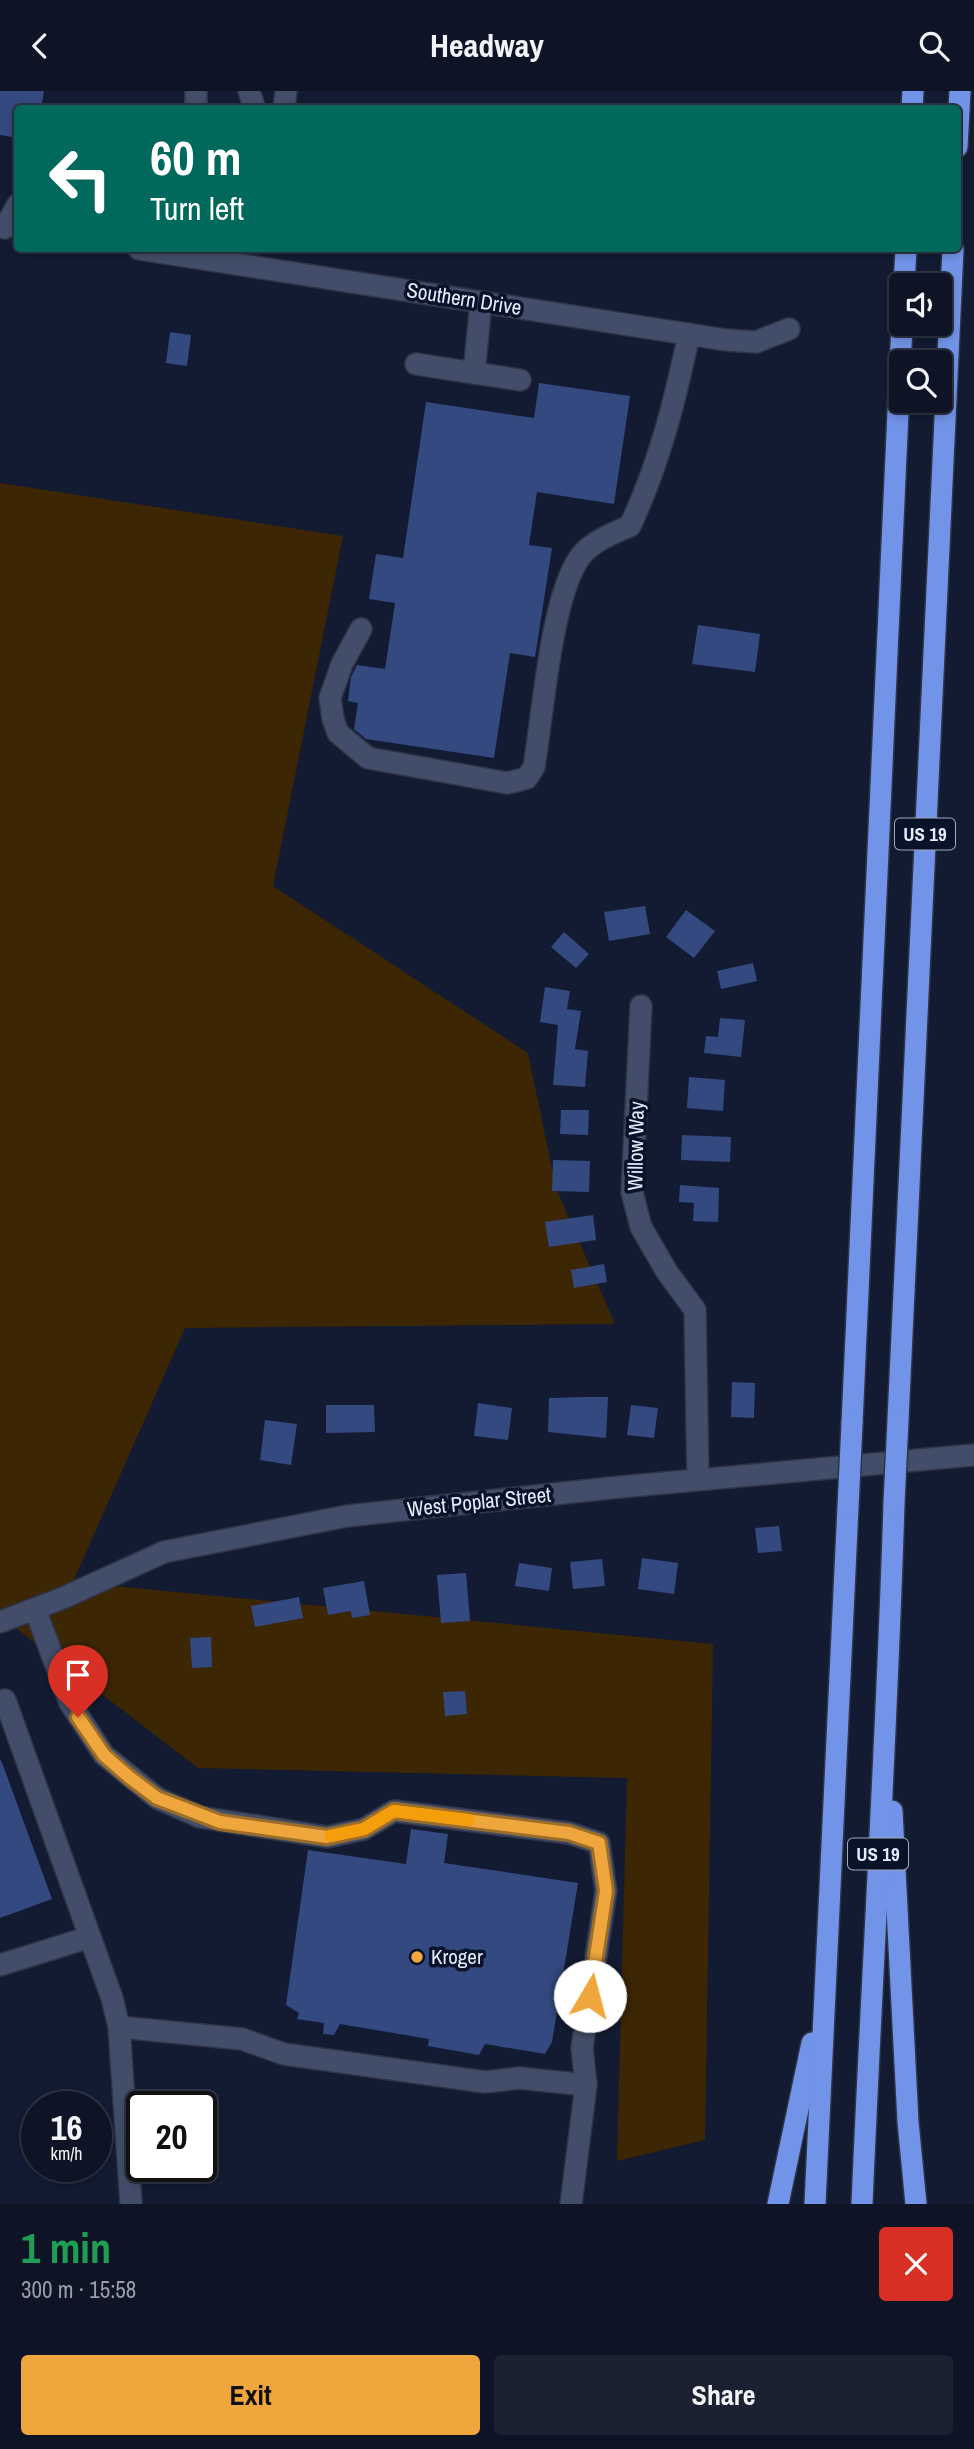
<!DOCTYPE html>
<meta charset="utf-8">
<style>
:root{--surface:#0e1426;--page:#1c2132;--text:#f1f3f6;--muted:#9b9ea7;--line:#2e3343;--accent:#efa73d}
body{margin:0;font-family:"Archivo Narrow",sans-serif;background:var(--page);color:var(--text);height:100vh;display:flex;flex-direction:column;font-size:26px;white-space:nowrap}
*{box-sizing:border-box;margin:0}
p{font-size:23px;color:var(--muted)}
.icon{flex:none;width:38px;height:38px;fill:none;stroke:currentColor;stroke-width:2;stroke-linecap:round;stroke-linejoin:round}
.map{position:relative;height:2113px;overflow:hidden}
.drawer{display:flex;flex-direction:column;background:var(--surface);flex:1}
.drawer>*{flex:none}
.hud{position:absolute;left:14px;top:14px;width:947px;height:147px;border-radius:7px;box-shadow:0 4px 10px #0003,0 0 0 2px var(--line);background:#00695c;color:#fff;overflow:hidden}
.controls{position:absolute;left:889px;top:182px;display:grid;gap:14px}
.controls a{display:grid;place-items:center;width:63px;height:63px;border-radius:7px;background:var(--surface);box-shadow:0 4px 10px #0003,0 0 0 2px var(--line);font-size:35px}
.speed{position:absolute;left:21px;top:2000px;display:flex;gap:14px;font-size:35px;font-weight:700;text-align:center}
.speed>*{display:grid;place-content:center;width:91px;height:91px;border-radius:50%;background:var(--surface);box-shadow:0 4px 10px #0003,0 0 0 2px var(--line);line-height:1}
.speed small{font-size:18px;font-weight:400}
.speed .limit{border:4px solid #111;border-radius:10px;background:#fff;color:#111}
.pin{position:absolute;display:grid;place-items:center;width:60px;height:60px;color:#fff;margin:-72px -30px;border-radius:50% 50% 50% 0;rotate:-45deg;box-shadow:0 0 7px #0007}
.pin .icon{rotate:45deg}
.me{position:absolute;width:77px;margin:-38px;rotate:8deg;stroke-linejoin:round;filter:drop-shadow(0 0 5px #0008)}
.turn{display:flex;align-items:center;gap:24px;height:147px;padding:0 21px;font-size:32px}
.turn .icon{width:91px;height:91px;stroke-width:2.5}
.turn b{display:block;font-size:49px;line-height:60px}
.round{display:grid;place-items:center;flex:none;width:74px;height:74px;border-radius:7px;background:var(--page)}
.overview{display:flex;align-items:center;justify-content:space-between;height:119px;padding:0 21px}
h1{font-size:42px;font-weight:700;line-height:52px;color:#1e9e55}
.button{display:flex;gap:14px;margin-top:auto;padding:14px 21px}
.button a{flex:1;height:80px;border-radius:7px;background:var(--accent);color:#111;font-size:28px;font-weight:700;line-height:80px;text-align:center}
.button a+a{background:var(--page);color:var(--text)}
header{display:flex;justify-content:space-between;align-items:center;height:91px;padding:0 21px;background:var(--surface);font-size:32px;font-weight:700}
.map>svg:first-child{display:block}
.green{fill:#3d2603}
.building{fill:#334980}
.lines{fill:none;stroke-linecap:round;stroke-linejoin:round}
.minor-casing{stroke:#2f3346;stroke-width:24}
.highway-casing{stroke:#2f3346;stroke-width:24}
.minor{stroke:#424e69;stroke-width:21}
.highway{stroke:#7193e8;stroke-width:21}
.highway-bridge-casing{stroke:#2f3346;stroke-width:24;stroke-linecap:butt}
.highway-bridge{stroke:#7193e8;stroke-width:21}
.route-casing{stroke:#9b6d28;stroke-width:18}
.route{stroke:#efa73d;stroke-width:12}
.slow{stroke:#f59e0b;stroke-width:12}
.poi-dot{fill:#efa73d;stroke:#091228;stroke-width:2.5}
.labels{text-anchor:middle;stroke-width:7;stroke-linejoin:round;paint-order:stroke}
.shield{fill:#091228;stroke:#a2a9bc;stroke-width:2}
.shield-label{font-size:19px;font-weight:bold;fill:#e3eafb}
.street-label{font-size:21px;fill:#e3eafb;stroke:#091228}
.poi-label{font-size:21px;fill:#e3eafb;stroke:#091228;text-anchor:start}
</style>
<header><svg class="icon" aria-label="back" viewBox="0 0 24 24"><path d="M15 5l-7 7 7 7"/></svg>Headway<svg class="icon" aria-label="search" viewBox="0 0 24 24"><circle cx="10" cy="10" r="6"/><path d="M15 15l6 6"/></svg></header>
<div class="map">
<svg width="974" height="2113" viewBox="0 0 974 2113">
<rect width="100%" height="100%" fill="#121b32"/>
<polygon class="green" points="0,392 343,445 273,795 528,962 556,1097 615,1233 185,1237 73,1491 713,1553 705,2049 617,2070 627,1687 198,1677 0,1525"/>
<g class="building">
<polygon points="0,0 44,0 41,18 18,18 18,47 0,44"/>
<polygon points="170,241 191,244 187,275 166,272"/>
<polygon points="539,292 630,305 614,413 537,401 529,454 552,457 535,566 510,562 494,667 366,648 354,638 358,612 348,610 351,586 357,574 385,578 395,512 369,508 376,463 403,467 426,311 534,327"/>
<polygon points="698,534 760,543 755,581 692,573"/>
<polygon points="645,815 650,843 609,850 604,821"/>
<polygon points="686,819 715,840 694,867 666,846"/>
<polygon points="564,841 589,863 576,877 551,856"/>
<polygon points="753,872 757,890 721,898 717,880"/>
<polygon points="545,896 570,900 567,918 581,920 575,958 588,960 585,996 553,994 558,934 540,931"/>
<polygon points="720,927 745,929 741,966 704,962 706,945 718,946"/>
<polygon points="689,986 725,989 723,1020 687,1017"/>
<polygon points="561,1019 589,1019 588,1044 560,1043"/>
<polygon points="682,1044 731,1046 730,1071 681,1069"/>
<polygon points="553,1069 590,1070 589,1101 552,1100"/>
<polygon points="680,1094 719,1097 718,1131 693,1130 694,1112 679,1111"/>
<polygon points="593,1124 596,1149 549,1156 545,1131"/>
<polygon points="604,1173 607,1191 574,1197 571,1179"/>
<polygon points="732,1291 755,1292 754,1327 731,1326"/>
<polygon points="585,1306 608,1306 606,1347 548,1341 549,1307"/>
<polygon points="478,1312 512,1317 508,1349 474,1345"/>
<polygon points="326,1314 374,1314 375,1341 326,1342"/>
<polygon points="631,1314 658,1317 654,1347 627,1344"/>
<polygon points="265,1329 297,1333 291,1374 260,1369"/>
<polygon points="779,1435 782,1460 758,1462 755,1437"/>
<polygon points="642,1467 678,1472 674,1503 638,1498"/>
<polygon points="602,1468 605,1495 573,1498 570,1471"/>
<polygon points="519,1472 552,1477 549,1500 515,1495"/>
<polygon points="466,1482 470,1530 441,1532 437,1484"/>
<polygon points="364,1490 370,1524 352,1527 351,1520 328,1524 323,1497"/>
<polygon points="299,1506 303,1527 255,1536 251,1515"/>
<polygon points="211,1546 212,1576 192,1577 190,1547"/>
<polygon points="465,1600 467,1623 445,1625 443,1601"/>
<polygon points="1,1669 52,1808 0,1827 0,1670"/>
<polygon points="411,1738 448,1743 444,1772 578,1792 552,1951 545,1963 485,1953 479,1964 428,1955 429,1948 340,1933 334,1944 323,1943 324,1932 297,1928 299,1922 286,1914 308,1759 406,1773"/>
</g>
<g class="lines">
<defs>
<g id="minor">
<polyline points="249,0 255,18"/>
<polyline points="196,18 196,0"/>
<polyline points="284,18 286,0"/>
<polyline points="5,137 18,113"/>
<polyline points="139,158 726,249 756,251 789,238"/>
<polyline points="416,273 474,282 481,211"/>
<polyline points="474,282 520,289"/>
<path d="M361,538L342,573L330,607L333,628L338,642L368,667L507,692L527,687L534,676C543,623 551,506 580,466C591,451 613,442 630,435C659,373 675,310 689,243"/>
<polyline points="641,915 632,1101 641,1136 667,1181 695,1219 698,1388"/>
<polyline points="35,1518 70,1612 104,1664 157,1707 200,1726 327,1746 364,1738 394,1720 569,1742 599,1752 606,1800 582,1957 586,1994 571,2113"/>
<polyline points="0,1531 63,1507 164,1461 347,1425 620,1396 974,1364"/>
<polyline points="0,1610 5,1609 112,1907 119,1936 131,2113"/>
<polyline points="0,1874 90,1846"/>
<polyline points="119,1936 242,1948 284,1963 485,1991 519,1987 586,1994"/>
</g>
<g id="highway">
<polyline points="912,18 913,0"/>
<polyline points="957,56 960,0"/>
<polyline points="904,194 906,158"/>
<polyline points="898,1329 953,158"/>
<polyline points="852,1333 902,233"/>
<polyline points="892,1720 908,2031 916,2113"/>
<polyline points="778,2113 812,1952"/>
<polyline points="815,2113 848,1416"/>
<path d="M862,2113C872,1879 887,1646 894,1412"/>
</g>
</defs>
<use href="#minor" class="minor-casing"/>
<use href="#highway" class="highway-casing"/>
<use href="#minor" class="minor"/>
<use href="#highway" class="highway"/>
<defs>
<g id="highway-bridge">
<polyline points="894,1412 898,1329"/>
<polyline points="848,1416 852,1333"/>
</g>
</defs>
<use href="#highway-bridge" class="highway-bridge-casing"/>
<use href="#highway-bridge" class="highway-bridge"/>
</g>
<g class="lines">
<defs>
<polyline id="route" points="78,1626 104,1664 129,1686 157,1707 220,1731 327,1746 364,1738 394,1720 569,1742 599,1752 606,1800 590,1905"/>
</defs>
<use href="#route" class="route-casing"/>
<use href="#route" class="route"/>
<polyline class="slow" points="330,1745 364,1738 394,1720 469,1729"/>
</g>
<circle class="poi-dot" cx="417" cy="1866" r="7"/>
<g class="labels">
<g class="shield">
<rect x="895" y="727.5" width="60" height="31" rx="5"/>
<rect x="848" y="1747.5" width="60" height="31" rx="5"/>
</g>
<g class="shield-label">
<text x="925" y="750">US 19</text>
<text x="878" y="1770">US 19</text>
</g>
<g class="street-label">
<text transform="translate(464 208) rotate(9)" y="7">Southern Drive</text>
<text transform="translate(636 1055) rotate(-89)" y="7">Willow Way</text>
<text transform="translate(479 1411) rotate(-6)" y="7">West Poplar Street</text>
</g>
<g class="poi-label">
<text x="431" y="1873">Kroger</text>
</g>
</g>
</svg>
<div class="controls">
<a><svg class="icon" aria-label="sound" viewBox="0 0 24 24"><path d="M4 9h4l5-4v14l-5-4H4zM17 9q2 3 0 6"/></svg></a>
<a><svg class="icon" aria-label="search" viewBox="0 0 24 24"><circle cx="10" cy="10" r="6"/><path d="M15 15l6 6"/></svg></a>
</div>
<div class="speed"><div>16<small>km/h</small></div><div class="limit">20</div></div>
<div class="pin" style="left:78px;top:1626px;background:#d93025"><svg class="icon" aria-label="arrive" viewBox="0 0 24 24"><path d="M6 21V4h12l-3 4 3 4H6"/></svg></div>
<svg class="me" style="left:590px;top:1905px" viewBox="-20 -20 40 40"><circle r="19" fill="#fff"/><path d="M0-13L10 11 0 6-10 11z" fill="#efa73d"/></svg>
<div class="hud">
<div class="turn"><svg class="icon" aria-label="left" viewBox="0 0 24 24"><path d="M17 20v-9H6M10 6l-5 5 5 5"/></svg><div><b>60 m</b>Turn left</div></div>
</div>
</div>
<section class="drawer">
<div class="overview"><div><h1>1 min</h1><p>300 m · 15:58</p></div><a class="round" style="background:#d93025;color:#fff"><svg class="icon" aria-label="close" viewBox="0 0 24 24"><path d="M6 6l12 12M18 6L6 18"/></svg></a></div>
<div class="button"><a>Exit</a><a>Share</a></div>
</section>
